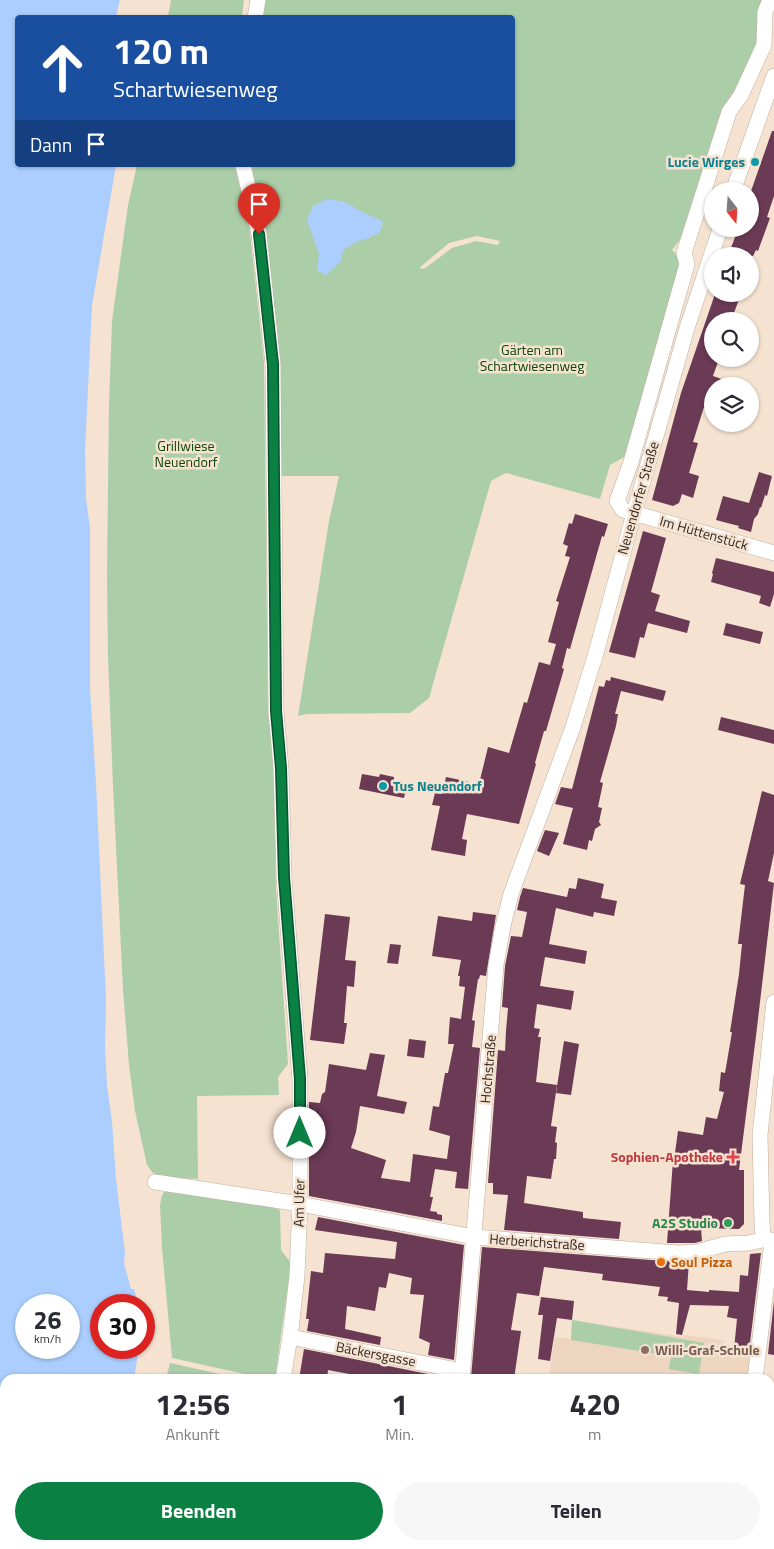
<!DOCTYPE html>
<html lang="de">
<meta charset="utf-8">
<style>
:root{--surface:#fff;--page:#f7f7f7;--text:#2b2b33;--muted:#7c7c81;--accent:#0b8043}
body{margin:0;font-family:"Titillium Web",sans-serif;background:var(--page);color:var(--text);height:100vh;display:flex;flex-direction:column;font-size:19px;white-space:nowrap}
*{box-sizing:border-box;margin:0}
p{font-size:16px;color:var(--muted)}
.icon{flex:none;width:28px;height:28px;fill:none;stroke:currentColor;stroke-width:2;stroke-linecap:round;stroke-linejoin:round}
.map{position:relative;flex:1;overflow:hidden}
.sheet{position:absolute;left:0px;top:1374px;width:775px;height:176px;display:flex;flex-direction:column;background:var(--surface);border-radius:15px 15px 0 0;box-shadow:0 1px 4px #0004}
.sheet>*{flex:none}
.banner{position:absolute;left:15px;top:15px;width:500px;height:152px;border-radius:5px;box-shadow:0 1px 4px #0004;background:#1a4fa0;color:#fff;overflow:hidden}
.needle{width:32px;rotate:163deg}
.fabs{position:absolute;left:704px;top:182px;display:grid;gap:10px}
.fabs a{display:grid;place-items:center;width:55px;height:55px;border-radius:50%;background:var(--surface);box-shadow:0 1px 4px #0004;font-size:25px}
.speed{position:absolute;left:15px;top:1294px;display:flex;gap:10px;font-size:25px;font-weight:700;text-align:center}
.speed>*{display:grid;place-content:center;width:65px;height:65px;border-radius:50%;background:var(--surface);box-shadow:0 1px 4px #0004;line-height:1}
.speed small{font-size:12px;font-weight:400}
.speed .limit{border:8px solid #d22;background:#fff;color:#111}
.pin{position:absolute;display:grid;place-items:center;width:42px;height:42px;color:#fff;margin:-51px -21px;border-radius:50% 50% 50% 0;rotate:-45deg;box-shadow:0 0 5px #0007}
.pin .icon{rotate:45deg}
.me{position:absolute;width:55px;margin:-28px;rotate:0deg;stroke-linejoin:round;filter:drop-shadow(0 0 4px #0008)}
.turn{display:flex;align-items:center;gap:18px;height:105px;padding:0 15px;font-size:22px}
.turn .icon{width:65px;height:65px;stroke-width:2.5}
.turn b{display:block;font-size:35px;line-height:42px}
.then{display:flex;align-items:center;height:48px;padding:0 15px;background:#0003;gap:10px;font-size:19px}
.eta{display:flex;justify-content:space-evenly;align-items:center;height:85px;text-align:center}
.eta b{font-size:30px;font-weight:700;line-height:35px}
.primary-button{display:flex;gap:10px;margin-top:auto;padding:10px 15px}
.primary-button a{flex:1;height:58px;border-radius:30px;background:var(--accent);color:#fff;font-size:20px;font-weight:700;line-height:58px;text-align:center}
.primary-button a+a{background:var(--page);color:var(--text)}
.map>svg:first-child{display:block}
.built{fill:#edd5bf}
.green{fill:#abcea8;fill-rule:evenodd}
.water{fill:#abcefe;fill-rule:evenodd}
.building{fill:#6b3a55}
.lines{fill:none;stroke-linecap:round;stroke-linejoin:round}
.minor-casing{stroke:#c1af9e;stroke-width:16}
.minor{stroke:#fff;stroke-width:15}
.route-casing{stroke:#07532c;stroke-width:12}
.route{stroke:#0b8043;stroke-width:9}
.culture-dot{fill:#0f9aa8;stroke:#f5e2d0;stroke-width:2}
.health-dot{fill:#e0444e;stroke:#f5e2d0;stroke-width:2}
.leisure-dot{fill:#2e9e5b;stroke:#f5e2d0;stroke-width:2}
.food-dot{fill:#e8710a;stroke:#f5e2d0;stroke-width:2}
.education-dot{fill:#8d6e63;stroke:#f5e2d0;stroke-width:2}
.labels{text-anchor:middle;stroke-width:5;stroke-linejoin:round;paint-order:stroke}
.culture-label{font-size:14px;font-weight:bold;fill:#0d838f;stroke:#f5e2d0;text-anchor:end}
.park-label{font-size:14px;fill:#0d480a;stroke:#f5e2d0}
.street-label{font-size:14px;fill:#312923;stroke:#f5e2d0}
.health-label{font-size:14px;font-weight:bold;fill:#be3a42;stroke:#f5e2d0;text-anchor:end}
.leisure-label{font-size:14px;font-weight:bold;fill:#27864d;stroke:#f5e2d0;text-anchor:end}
.food-label{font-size:14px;font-weight:bold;fill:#c56008;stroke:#f5e2d0;text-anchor:start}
.education-label{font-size:14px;font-weight:bold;fill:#785e54;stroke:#f5e2d0;text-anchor:start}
</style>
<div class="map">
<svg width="774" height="1549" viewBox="0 0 774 1549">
<rect width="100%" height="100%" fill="#f5e2d0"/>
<g class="built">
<polygon points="572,1320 684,1337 685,1335 724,1340 723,1349 752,1352 747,1379 549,1379 555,1337 571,1339"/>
<polygon points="549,1545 721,1545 720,1549 548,1549"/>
</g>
<g class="green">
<polygon points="171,0 244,0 242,17 168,17"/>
<path d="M263,0H765L760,41L685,233L672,250L684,261L628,455L610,465L600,499L506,473L491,481L429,698L410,713L307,714L298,716L329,521L339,476H280L251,165H512V18L260,17ZM477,236L500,241L498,245L476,241L452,248L424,269L419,268L449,243Z"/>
<polygon points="137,165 235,165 250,232 264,362 268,714 273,751 276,889 288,1064 278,1077 279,1095 197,1096 198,1179 159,1177 152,1172 147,1165 135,1111 129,1065 123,989 113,786 108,656 107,574 109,403 112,321 128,205"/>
<polygon points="168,1190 262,1204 280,1210 281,1250 291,1263 275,1379 268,1379 172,1358 162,1248 160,1205 162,1195 164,1192"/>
<polygon points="572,1320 704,1343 699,1374 669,1369 671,1356 571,1340"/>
<polygon points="170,1363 242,1379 166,1379"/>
</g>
<g class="water">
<path d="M0,0H120L116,17L18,18V165H116L92,306L85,451L86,498L90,528V688L96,783L106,1000L105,1048L107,1086L112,1121L116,1179L125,1253L124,1263L131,1289H134L137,1300L133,1303V1305H101V1348H139L134,1379H5V1545H140L141,1549H0ZM26,1305H69V1348H26Z"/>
<polygon points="327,199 345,202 364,213 383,221 380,232 369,238 358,241 343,250 341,261 326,275 317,270 319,254 307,220 313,206"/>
</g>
<g class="building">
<polygon points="772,131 774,131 774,196 767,217 770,218 758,251 756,250 753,256 728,256 738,229 750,229 750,194"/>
<polygon points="715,294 741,294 731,321 712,321 712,359 719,359 713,376 736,384 736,386 712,386 712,409 704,407 693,442 698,443 689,473 699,476 693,498 682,494 679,503 673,506 652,500 681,393"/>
<polygon points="759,472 772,476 767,496 765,495 761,508 760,507 758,514 754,519 751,532 738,528 739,526 716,520 723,496 749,503"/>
<polygon points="575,514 608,524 604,537 602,536 570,649 567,648 562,668 564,669 546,731 544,731 535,763 536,764 519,824 467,814 462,839 467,840 465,856 431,850 440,806 432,805 435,793 442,794 446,777 479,784 488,747 509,753 524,702 527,703 539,662 550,665 556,644 548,642 559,602 556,601 570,557 565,556 568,546 563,544 569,523 572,524"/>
<polygon points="643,531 666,538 651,592 660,595 655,611 690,621 687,633 648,623 644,638 640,637 635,658 609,652"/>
<polygon points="716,558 774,572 774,594 770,607 759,603 761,596 711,582 713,574 712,573"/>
<polygon points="726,623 763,632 760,644 723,635"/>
<polygon points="611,677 666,691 663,701 621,691 615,714 618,714 616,726 600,782 603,783 598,807 602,808 599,822 601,825 595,829 592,841 589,840 587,850 563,844 573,808 555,804 561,787 572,789 599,686 604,687 606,680 610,681"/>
<polygon points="721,717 774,730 774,744 718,730"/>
<polygon points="362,774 379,777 380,774 394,777 394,781 407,783 404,798 359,789"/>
<polygon points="762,791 774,795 774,853 768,881 774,883 756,1036 739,1170 744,1170 744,1224 739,1229 701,1228 702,1241 695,1243 667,1243 673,1160 674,1160 678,1131 703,1135 706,1117 717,1119 724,1092 719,1091 721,1072 725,1073 732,1032 730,1032 739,974 742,944 738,944 745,885 740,884"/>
<polygon points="545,830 559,833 549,856 537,851"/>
<polygon points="578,878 604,884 601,898 617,901 614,916 594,912 593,917 556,908 549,944 587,951 585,964 545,957 540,986 574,991 571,1010 537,1004 534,1028 540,1029 538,1037 541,1037 536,1082 557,1085 551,1126 557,1127 555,1142 557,1143 556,1159 554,1159 551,1179 527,1176 524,1203 583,1212 583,1218 621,1222 619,1239 504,1230 508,1195 493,1194 493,1183 488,1183 498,1050 505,1051 506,1031 508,1008 502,1007 505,966 511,936 522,937 527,912 517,910 520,897 523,888 567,897 569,888 576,889"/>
<polygon points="473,912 496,915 486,976 480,975 479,979 478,979 472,1020 475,1021 472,1047 480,1048 468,1189 455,1188 457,1172 435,1169 430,1197 433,1197 430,1211 437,1212 437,1214 442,1215 442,1221 309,1196 309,1102 320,1103 322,1094 325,1092 329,1064 366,1070 370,1053 385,1055 377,1096 407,1102 404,1114 360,1106 356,1132 351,1148 386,1160 381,1178 410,1182 413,1154 447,1159 450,1136 429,1130 433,1106 439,1107 445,1073 448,1073 454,1044 448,1044 450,1017 461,1019 465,987 459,986 460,976 458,976 461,960 432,956 438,916 472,921"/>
<polygon points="325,914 350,917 345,960 356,961 354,987 347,986 344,1023 347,1023 344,1044 310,1040"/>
<polygon points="390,944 401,945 398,964 387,963"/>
<polygon points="409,1039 426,1041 424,1058 407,1056"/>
<polygon points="564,1041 579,1044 571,1095 556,1093"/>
<polygon points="318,1217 464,1245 454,1360 428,1355 430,1343 419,1338 424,1295 410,1294 412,1278 389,1273 386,1288 379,1287 375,1311 347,1306 345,1329 381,1337 380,1345 307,1331 309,1319 306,1319 311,1271 323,1273 325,1253 395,1259 397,1242 315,1230"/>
<polygon points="482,1247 677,1262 689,1262 687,1290 709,1292 709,1290 739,1292 740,1275 748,1276 750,1254 761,1253 749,1351 734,1349 737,1319 727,1317 729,1306 690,1305 682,1335 676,1334 679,1303 667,1301 668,1297 658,1296 660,1287 602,1280 603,1274 544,1267 539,1296 517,1293 511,1330 521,1331 514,1379 471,1378"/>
<polygon points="541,1297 574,1301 572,1320 557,1318 550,1361 538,1359 543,1315 538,1315"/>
<polygon points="774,1301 774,1355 768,1354"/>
<polygon points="304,1349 453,1379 420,1379 393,1374 392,1379 376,1379 328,1370 327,1379 299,1379"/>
</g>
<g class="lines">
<defs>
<g id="minor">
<polyline points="770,0 765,12 764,45 741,95 729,112 684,253 687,264 631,462 617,501 623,510 774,553"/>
<polyline points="255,18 258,0"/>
<polyline points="243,165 259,234 273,364 276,711 281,768 284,877 300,1079 300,1204 297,1276 290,1337 283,1379"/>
<polyline points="733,191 774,76"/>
<polyline points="155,1182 300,1204 474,1237 678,1253 697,1252 725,1244 749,1243 766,1239 774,1241"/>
<polyline points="766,1239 763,1234 762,1224 760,1135 774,1002"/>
<polyline points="290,1337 462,1371"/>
<polyline points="462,1379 496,965 503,926 511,894 573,727 596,653 634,513 687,328 720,229"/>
<polyline points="755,1379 772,1241"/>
<polyline points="244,1549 245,1545"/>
<polyline points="447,1549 447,1545"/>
<polyline points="727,1549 728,1545"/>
</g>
</defs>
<use href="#minor" class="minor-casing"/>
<use href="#minor" class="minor"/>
</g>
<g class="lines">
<defs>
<polyline id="route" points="259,234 273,364 276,711 281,768 284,877 300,1079 300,1133"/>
</defs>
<use href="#route" class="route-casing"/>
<use href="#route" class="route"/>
</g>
<g class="culture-dot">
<circle cx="755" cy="162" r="5"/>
<circle cx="383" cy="786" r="5"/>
</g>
<path class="health-dot" d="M730.5 1149.5h5v5h5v5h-5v5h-5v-5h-5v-5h5z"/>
<circle class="leisure-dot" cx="728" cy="1223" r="5"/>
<circle class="food-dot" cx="661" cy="1262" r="5"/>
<circle class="education-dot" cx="645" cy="1350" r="5"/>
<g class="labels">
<g class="culture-label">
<text x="745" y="167">Lucie Wirges</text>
<text x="393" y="791" text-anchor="start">Tus Neuendorf</text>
</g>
<g class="park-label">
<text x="532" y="355">Gärten am<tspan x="532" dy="16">Schartwiesenweg</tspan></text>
<text x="186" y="451">Grillwiese<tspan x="186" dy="16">Neuendorf</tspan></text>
</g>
<g class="street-label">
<text transform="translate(638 498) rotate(-74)" y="5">Neuendorfer Straße</text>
<text transform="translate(704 533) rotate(16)" y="5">Im Hüttenstück</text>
<text transform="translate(488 1069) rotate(-85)" y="5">Hochstraße</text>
<text transform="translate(299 1203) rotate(-89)" y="5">Am Ufer</text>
<text transform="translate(537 1242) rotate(4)" y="5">Herberichstraße</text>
<text transform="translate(376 1354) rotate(11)" y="5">Bäckersgasse</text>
</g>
<g class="health-label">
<text x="723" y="1162">Sophien-Apotheke</text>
</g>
<g class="leisure-label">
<text x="718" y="1228">A2S Studio</text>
</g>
<g class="food-label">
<text x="671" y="1267">Soul Pizza</text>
</g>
<g class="education-label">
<text x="655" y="1355">Willi-Graf-Schule</text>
</g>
</g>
</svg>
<div class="fabs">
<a><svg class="needle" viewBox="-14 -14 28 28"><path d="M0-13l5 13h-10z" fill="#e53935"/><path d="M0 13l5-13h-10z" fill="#7c7c81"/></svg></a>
<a><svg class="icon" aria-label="sound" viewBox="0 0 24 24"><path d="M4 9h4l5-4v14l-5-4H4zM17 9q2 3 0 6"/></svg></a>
<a><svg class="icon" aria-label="search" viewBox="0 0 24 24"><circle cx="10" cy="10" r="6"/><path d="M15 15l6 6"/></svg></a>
<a><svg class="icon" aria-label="layers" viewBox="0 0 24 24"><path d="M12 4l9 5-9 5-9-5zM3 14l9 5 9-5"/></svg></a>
</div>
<div class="speed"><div>26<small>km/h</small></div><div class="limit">30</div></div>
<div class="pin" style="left:259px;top:234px;background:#d93025"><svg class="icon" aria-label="arrive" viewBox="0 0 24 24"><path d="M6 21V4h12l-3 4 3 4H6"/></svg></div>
<svg class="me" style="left:300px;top:1133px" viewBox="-20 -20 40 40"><circle r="19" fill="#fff"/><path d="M0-13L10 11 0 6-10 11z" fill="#0b8043"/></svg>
<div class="banner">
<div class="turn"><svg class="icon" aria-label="ahead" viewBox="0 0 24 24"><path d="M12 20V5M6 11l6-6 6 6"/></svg><div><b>120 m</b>Schartwiesenweg</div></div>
<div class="then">Dann<svg class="icon" aria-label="arrive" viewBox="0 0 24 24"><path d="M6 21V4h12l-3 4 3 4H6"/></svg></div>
</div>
<section class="sheet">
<div class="eta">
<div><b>12:56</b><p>Ankunft</p></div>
<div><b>1</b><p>Min.</p></div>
<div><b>420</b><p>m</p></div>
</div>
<div class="primary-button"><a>Beenden</a><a>Teilen</a></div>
</section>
</div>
